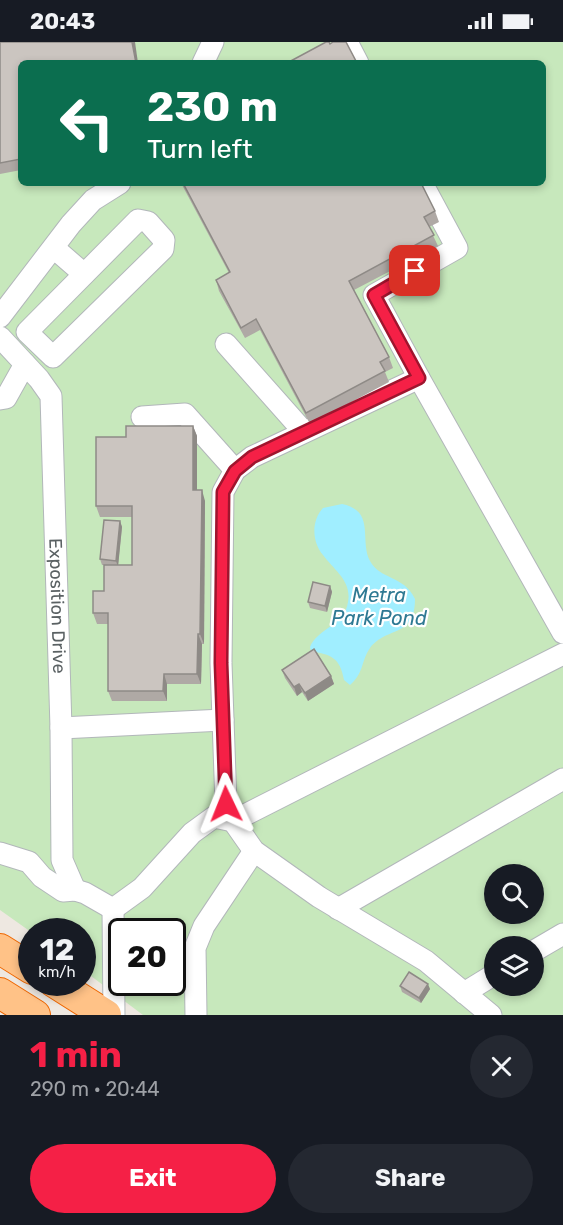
<!DOCTYPE html>
<meta charset="utf-8">
<style>
:root{--surface:#171b24;--page:#242831;--text:#f1f3f6;--muted:#9ea1a6;--accent:#f52046}
body{margin:0;font-family:Rubik,sans-serif;background:var(--page);color:var(--text);height:100vh;display:flex;flex-direction:column;font-size:22px;white-space:nowrap}
*{box-sizing:border-box;margin:0}
p{font-size:20px;color:var(--muted)}
.icon{flex:none;width:33px;height:33px;fill:none;stroke:currentColor;stroke-width:2;stroke-linecap:round;stroke-linejoin:round}
.map{position:relative;height:973px;overflow:hidden}
.side{display:flex;flex-direction:column;background:var(--surface);flex:1}
.side>*{flex:none}
.hud{position:absolute;left:18px;top:18px;width:528px;height:126px;border-radius:9px;box-shadow:0 3px 9px #0003;background:#0b6e4f;color:#fff;overflow:hidden}
.fabs{position:absolute;left:484px;top:822px;display:grid;gap:12px}
.fabs a{display:grid;place-items:center;width:60px;height:60px;border-radius:50%;background:var(--surface);box-shadow:0 3px 9px #0003;font-size:30px}
.speed{position:absolute;left:18px;top:876px;display:flex;gap:12px;font-size:30px;font-weight:700;text-align:center}
.speed>*{display:grid;place-content:center;width:78px;height:78px;border-radius:50%;background:var(--surface);box-shadow:0 3px 9px #0003;line-height:1}
.speed small{font-size:15px;font-weight:400}
.speed .limit{border:3px solid #111;border-radius:9px;background:#fff;color:#111}
.pin{position:absolute;display:grid;place-items:center;width:51px;height:51px;color:#fff;margin:-26px;border-radius:12px;box-shadow:0 3px 9px #0006}
.me{position:absolute;width:66px;margin:-33px;rotate:358deg;stroke-linejoin:round;filter:drop-shadow(0 0 4px #0008)}
.turn{display:flex;align-items:center;gap:21px;height:126px;padding:0 30px;font-size:27px}
.turn .icon{width:78px;height:78px;stroke-width:2.5}
.turn b{display:block;font-size:42px;line-height:51px}
.round{display:grid;place-items:center;flex:none;width:63px;height:63px;border-radius:32px;background:var(--page)}
.summary{display:flex;align-items:center;justify-content:space-between;height:102px;padding:0 30px}
h1{font-size:36px;font-weight:700;line-height:45px;color:var(--accent)}
.button{display:flex;gap:12px;margin-top:auto;padding:12px 30px}
.button a{flex:1;height:69px;border-radius:36px;background:var(--accent);color:#fff;font-size:24px;font-weight:700;line-height:69px;text-align:center}
.button a+a{background:var(--page);color:var(--text)}
.status{display:flex;justify-content:space-between;align-items:center;height:42px;padding:0 30px;background:var(--surface);direction:ltr}
.status svg{height:16px;fill:currentColor}
.map>svg:first-child{display:block}
.green{fill:#c7e8bc;fill-rule:evenodd}
.water{fill:#a0eeff}
.lines{fill:none;stroke-linecap:round;stroke-linejoin:round}
.minor-casing{stroke:#b2b7ba;stroke-width:23}
.highway-casing{stroke:#ef6700;stroke-width:32}
.minor{stroke:#fff;stroke-width:21}
.highway{stroke:#ffc287;stroke-width:30}
.wall{fill:#afa9a5}
.shaded-wall{fill:#8e8a86}
.building{fill:#cbc5c0;stroke:#8e8a86;stroke-width:1.5}
.route-casing{stroke:#9f152e;stroke-width:15}
.route{stroke:#f52046;stroke-width:10}
.labels{text-anchor:middle;stroke-width:4.5;stroke-linejoin:round;paint-order:stroke}
.street-label{font-size:18px;fill:#5a6163;stroke:#fff}
.water-label{font-size:20px;font-style:italic;fill:#2e7993;stroke:#fff}
</style>
<div class="status"><b>20:43</b><svg viewBox="0 0 49 12"><path d="M0 12V9h3v3zM5 12V6h3v6zM10 12V3h3v9zM15 12V0h3v12zM26 1h20v11H26zM47 4h2v5h-2z"/></svg></div>
<div class="map">
<svg width="563" height="973" viewBox="0 0 563 973">
<rect width="100%" height="100%" fill="#eee8e1"/>
<path class="green" d="M0,0H563V973H143L83,928L82,890H31L0,868ZM21,21H543V141H21ZM495,832H534V872H495ZM122,890H172V940H122ZM495,904H534V944H495Z"/>
<path class="water" d="M342,462C376,469 359,498 370,519C380,538 404,533 415,557C415,596 387,584 370,606C361,619 364,631 350,643L344,638C340,615 331,613 311,609L310,605C318,586 345,583 348,560C352,539 334,528 323,513C312,500 311,479 323,466Z"/>
<g class="lines">
<defs>
<g id="minor">
<polyline points="347,0 358,21"/>
<polyline points="203,21 213,0"/>
<polyline points="422,141 457,206 374,253 419,336 563,591"/>
<polygon points="138,178 148,180 164,198 163,207 53,315 27,290"/>
<polyline points="54,206 84,232"/>
<polyline points="0,275 71,182 93,158 120,141"/>
<path id="s1" d="M0,295L39,337L51,354L61,686L62,818L75,848"/>
<polyline points="226,302 304,390"/>
<polyline points="419,336 252,415 235,428 223,450 221,621 226,762 233,779 254,809 319,855 426,919 491,973"/>
<polyline points="0,357 6,356 25,322"/>
<polyline points="142,375 185,372 235,428"/>
<polyline points="61,686 223,678"/>
<polyline points="0,811 29,820 42,835 63,849 75,848 85,851 113,867 142,846 192,791 214,775 233,779 563,612"/>
<polyline points="113,867 114,973"/>
<polyline points="338,867 563,737"/>
<polyline points="534,909 563,892"/>
<polyline points="464,951 495,932"/>
<polyline points="196,973 195,906 204,884 254,809"/>
</g>
<g id="highway">
<polyline points="0,907 32,927"/>
<polyline points="54,940 106,973"/>
<polyline points="0,951 35,973"/>
</g>
</defs>
<use href="#minor" class="minor-casing"/>
<use href="#highway" class="highway-casing"/>
<use href="#minor" class="minor"/>
<use href="#highway" class="highway"/>
</g>
<g class="wall">
<polygon points="0,0 21,21 21,128 0,132"/>
<polygon points="181,141 421,141 435,169 439,180 429,185 438,204 354,248 389,315 393,326 385,330 389,340 310,382 260,288 245,296 219,249 216,238 229,231"/>
<polygon points="193,384 197,394 197,448 205,459 204,602 202,602 201,642 167,642 167,659 112,659 108,649 108,582 97,582 93,571 104,549 106,523 102,523 100,517 120,479 122,485 118,523 132,523 132,475 100,475 96,464 126,395"/>
<polygon points="330,544 332,550 327,570 310,566 308,560"/>
<polygon points="282,628 331,634 334,642 308,659 302,650 297,654 285,636"/>
<polygon points="400,944 430,947 421,961 402,950"/>
</g>
<g class="shaded-wall">
<polygon points="132,0 135,0 138,21 136,21"/>
<polygon points="193,384 197,394 197,459 193,448"/>
<polygon points="202,448 205,459 204,602 200,592"/>
<polygon points="120,479 122,485 118,525 116,519"/>
<polygon points="330,544 332,550 327,570 325,564"/>
<polygon points="198,592 202,602 201,642 197,632"/>
<polygon points="164,632 167,642 167,659 163,649"/>
<polygon points="331,634 334,642 308,659 305,651"/>
<polygon points="299,642 302,650 297,654 294,645"/>
<polygon points="428,942 430,947 421,961 419,956"/>
</g>
<g class="building">
<polygon points="0,0 132,0 136,21 21,21 21,117 0,121"/>
<polygon points="326,0 329,0 330,2 333,0 346,0 357,21 287,21"/>
<polygon points="183,141 421,141 435,169 424,175 434,193 349,239 389,315 380,320 385,329 306,371 256,277 241,286 216,238 230,230"/>
<polygon points="126,384 193,384 193,448 202,448 200,592 198,592 197,632 164,632 163,649 108,649 108,571 93,571 93,549 104,549 104,523 132,523 132,464 96,464 96,395 126,395"/>
<polygon points="104,478 120,479 116,519 100,517"/>
<polygon points="313,540 330,544 325,564 308,560"/>
<polygon points="314,607 331,634 305,651 299,642 294,645 282,628"/>
<polygon points="409,930 428,942 419,956 400,944"/>
</g>
<g class="lines">
<defs>
<polyline id="route" points="226,762 221,621 223,450 235,429 252,415 419,336 374,253 415,229"/>
</defs>
<use href="#route" class="route-casing"/>
<use href="#route" class="route"/>
</g>
<g class="labels">
<g class="street-label">
<text dy="6" stroke="none"><textPath href="#s1" startOffset="288">Exposition Drive</textPath></text>
</g>
<g class="water-label">
<text x="379" y="560">Metra<tspan x="379" dy="23">Park Pond</tspan></text>
</g>
</g>
</svg>
<div class="fabs">
<a><svg class="icon" aria-label="search" viewBox="0 0 24 24"><circle cx="10" cy="10" r="6"/><path d="M15 15l6 6"/></svg></a>
<a><svg class="icon" aria-label="layers" viewBox="0 0 24 24"><path d="M12 4l9 5-9 5-9-5zM3 14l9 5 9-5"/></svg></a>
</div>
<div class="speed"><div>12<small>km/h</small></div><div class="limit">20</div></div>
<div class="pin" style="left:415px;top:229px;background:#d93025"><svg class="icon" aria-label="arrive" viewBox="0 0 24 24"><path d="M6 21V4h12l-3 4 3 4H6"/></svg></div>
<svg class="me" style="left:226px;top:762px" viewBox="-20 -20 40 40"><path d="M0-17L14 15 0 8-14 15z" fill="#f52046" stroke="#fff" stroke-width="4"/></svg>
<div class="hud">
<div class="turn"><svg class="icon" aria-label="left" viewBox="0 0 24 24"><path d="M17 20v-9H6M10 6l-5 5 5 5"/></svg><div><b>230 m</b>Turn left</div></div>
</div>
</div>
<section class="side">
<div class="summary"><div><h1>1 min</h1><p>290 m · 20:44</p></div><a class="round"><svg class="icon" aria-label="close" viewBox="0 0 24 24"><path d="M6 6l12 12M18 6L6 18"/></svg></a></div>
<div class="button"><a>Exit</a><a>Share</a></div>
</section>
